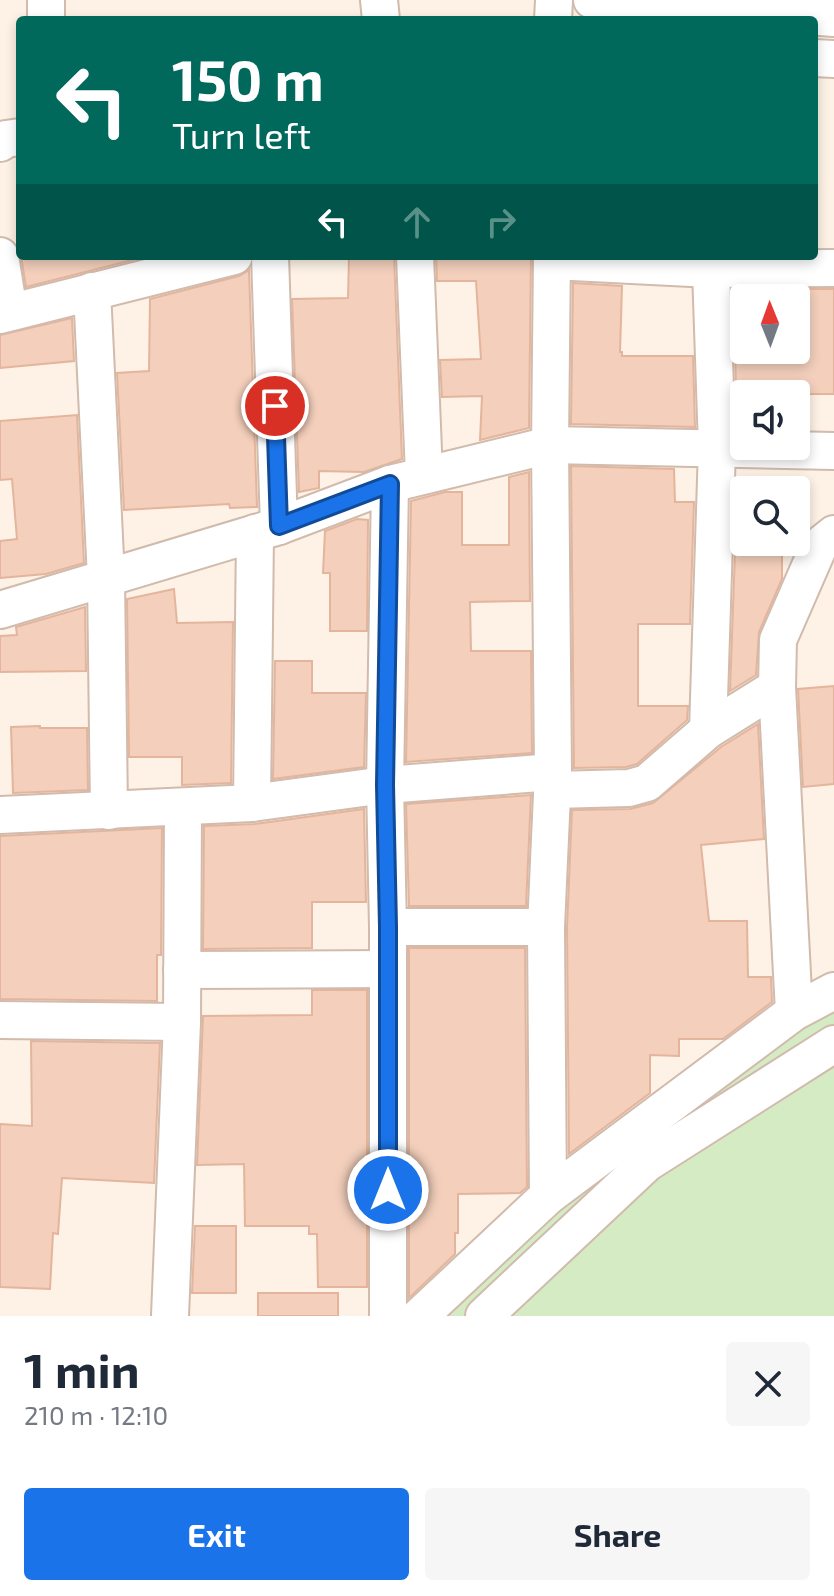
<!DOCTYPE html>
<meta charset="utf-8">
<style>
:root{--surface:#fff;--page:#f6f6f7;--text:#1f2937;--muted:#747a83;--accent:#1a73e8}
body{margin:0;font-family:"Exo 2",sans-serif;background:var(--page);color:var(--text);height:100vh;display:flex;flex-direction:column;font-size:30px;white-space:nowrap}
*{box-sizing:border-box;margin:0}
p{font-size:26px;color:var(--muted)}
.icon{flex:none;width:44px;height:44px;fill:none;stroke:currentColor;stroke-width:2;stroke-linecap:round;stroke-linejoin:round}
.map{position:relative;height:1316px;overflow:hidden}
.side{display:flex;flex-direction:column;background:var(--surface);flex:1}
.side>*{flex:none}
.hud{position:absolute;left:16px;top:16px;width:802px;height:244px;border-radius:8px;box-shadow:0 4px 12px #0003;background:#00695c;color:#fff;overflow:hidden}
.needle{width:52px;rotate:359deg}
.controls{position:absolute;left:730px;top:284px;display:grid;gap:16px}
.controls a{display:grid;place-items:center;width:80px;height:80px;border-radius:8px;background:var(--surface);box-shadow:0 4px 12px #0003;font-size:40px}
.pin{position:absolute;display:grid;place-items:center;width:68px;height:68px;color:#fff;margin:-34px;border:4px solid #fff;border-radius:50%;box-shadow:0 2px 8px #0007}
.me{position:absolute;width:88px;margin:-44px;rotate:0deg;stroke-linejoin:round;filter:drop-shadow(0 0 6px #0008)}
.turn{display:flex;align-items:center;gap:28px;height:168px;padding:0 24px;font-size:36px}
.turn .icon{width:104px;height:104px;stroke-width:2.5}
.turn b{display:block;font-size:56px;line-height:68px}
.lanes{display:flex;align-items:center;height:76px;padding:0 24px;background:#0003;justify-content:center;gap:40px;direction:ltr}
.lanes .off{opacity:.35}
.round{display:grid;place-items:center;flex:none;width:84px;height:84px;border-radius:8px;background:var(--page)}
.headline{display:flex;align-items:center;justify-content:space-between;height:136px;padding:0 24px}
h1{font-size:48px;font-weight:700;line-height:60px}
.primary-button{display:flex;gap:16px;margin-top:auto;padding:16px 24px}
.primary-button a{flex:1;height:92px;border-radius:8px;background:var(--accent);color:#fff;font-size:32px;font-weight:700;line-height:92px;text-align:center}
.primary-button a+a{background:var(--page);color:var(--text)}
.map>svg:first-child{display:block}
.green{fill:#d5ebc3}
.building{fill:#f3cfbc;stroke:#e5b49c;stroke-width:2}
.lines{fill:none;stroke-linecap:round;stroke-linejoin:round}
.minor-casing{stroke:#d0bbad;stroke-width:40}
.minor{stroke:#fff;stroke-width:36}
.route-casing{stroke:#114b97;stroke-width:20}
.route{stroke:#1a73e8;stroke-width:14}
</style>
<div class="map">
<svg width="834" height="1316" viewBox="0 0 834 1316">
<rect width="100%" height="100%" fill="#fdf2e5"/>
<polygon class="green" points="834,1008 834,1316 440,1316 559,1198 744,1065"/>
<g class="building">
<polygon points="21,256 148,256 26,287"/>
<polygon points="349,256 394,256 402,459 364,472 319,471 319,488 299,492 292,299 348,298"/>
<polygon points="436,256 531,256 529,428 480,440 482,396 442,397 440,360 481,359 476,281 437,281"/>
<polygon points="249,270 257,507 230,508 229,504 124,510 117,373 149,371 150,299 239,276"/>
<polygon points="573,283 622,286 620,352 622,352 622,356 693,356 695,427 571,424"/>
<polygon points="779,289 834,289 834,394 744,394 744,428 737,428 735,350 796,350 796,298 779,298"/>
<polygon points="72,318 74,361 0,368 0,335"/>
<polygon points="77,415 84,563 46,574 0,578 0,541 17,539 12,479 0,480 0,421"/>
<polygon points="571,466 674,469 675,502 694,502 690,624 638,624 638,706 688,706 687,720 637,764 626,767 574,768"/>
<polygon points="529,472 530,601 470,602 471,651 531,651 532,753 406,762 411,501 445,492 462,492 462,545 509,545 509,477"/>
<polygon points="357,519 368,520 367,631 330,631 330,573 323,573 325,531"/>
<polygon points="736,524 744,524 744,542 782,542 782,579 759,632 756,675 730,691"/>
<polygon points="174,589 177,623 233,622 231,783 182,785 182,757 129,757 127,599"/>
<polygon points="85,607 86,671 0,672 0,636 17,635 16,627"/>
<polygon points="275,661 312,661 312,693 366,693 364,767 273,779"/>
<polygon points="834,686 834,784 803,787 798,689"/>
<polygon points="758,724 764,839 701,845 709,921 747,921 748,977 771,977 772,1002 723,1039 679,1039 679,1056 650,1055 650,1093 569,1154 567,927 572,810 630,809 653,803 721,747"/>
<polygon points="40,726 40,728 87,728 88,790 13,793 11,727"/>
<polygon points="531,795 526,906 409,906 406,804"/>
<polygon points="364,809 366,902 312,902 312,948 203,949 204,826 255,824"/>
<polygon points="162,828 161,955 157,955 157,1001 0,999 0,836"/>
<polygon points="409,948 525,948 527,1187 520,1193 458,1194 458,1233 455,1233 455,1254 409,1298"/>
<polygon points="312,990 367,990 367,1287 318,1287 317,1234 309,1234 309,1226 245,1226 244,1164 197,1165 203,1016 312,1015"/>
<polygon points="31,1041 160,1043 154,1183 62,1178 58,1234 53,1233 50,1289 0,1287 0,1124 32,1126"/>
<polygon points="195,1226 236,1226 236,1293 192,1293"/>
<rect x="258" y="1293" width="80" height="23"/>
</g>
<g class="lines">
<defs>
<g id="minor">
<polyline points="379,0 381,20"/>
<polyline points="592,0 834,18"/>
<polyline points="46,20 46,0"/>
<polyline points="553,20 554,0"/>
<polyline points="814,58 834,59"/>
<polyline points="0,143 6,139 20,137"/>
<polyline points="0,256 9,312"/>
<polyline points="270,256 279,526"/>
<polyline points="415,256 424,475"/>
<polyline points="552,261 711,269 834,268"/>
<polyline points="92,291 106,578 109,811"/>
<polyline points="0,315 234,256"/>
<polyline points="0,610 279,526 390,484 550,445 834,451"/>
<polyline points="708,730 717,448 711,269"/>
<polyline points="553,790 629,788 647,783 708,730 777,687"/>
<polyline points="252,803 255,533"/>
<polyline points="0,815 252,803 385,785 553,772"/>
<polyline points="388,927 546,927"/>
<polyline points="182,970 388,969"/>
<polyline points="794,1012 777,687 778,640 819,546 834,534"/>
<polyline points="0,1020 182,1022"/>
<polyline points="548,1196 546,927 553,772 550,445 552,256"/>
<polyline points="170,1316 182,1022 183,807"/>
<polyline points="388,1316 388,927 385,785 390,484"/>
<polyline points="420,1316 548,1196 794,1012 834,991"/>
<polyline points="484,1316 647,1163 834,1044"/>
</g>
</defs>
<use href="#minor" class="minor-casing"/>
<use href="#minor" class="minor"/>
</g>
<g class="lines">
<defs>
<polyline id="route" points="275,406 279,526 390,484 385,785 388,927 388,1190"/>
</defs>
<use href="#route" class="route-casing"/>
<use href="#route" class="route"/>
</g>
</svg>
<div class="controls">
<a><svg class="needle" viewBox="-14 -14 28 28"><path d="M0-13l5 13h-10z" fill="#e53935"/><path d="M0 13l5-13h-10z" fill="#747a83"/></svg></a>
<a><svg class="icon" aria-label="sound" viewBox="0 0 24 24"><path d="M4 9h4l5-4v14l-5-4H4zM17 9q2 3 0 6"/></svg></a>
<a><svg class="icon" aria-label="search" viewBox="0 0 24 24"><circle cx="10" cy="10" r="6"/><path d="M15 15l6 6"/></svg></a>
</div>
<div class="pin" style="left:275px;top:406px;background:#d93025"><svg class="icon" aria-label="arrive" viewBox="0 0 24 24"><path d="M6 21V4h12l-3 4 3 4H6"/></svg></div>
<svg class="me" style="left:388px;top:1190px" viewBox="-20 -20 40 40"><circle r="17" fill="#1a73e8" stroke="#fff" stroke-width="3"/><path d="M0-11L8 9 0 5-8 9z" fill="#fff"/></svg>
<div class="hud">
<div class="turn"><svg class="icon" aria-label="left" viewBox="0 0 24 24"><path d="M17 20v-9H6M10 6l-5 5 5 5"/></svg><div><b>150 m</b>Turn left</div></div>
<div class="lanes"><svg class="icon" aria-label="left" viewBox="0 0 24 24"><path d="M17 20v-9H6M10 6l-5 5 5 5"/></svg><svg class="icon off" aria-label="ahead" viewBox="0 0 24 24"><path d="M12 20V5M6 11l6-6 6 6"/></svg><svg class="icon off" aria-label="right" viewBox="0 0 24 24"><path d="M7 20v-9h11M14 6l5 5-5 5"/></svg></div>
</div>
</div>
<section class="side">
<div class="headline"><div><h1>1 min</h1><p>210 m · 12:10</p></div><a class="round"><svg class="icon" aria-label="close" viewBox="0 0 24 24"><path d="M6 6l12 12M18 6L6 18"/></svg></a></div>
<div class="primary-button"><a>Exit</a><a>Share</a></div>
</section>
